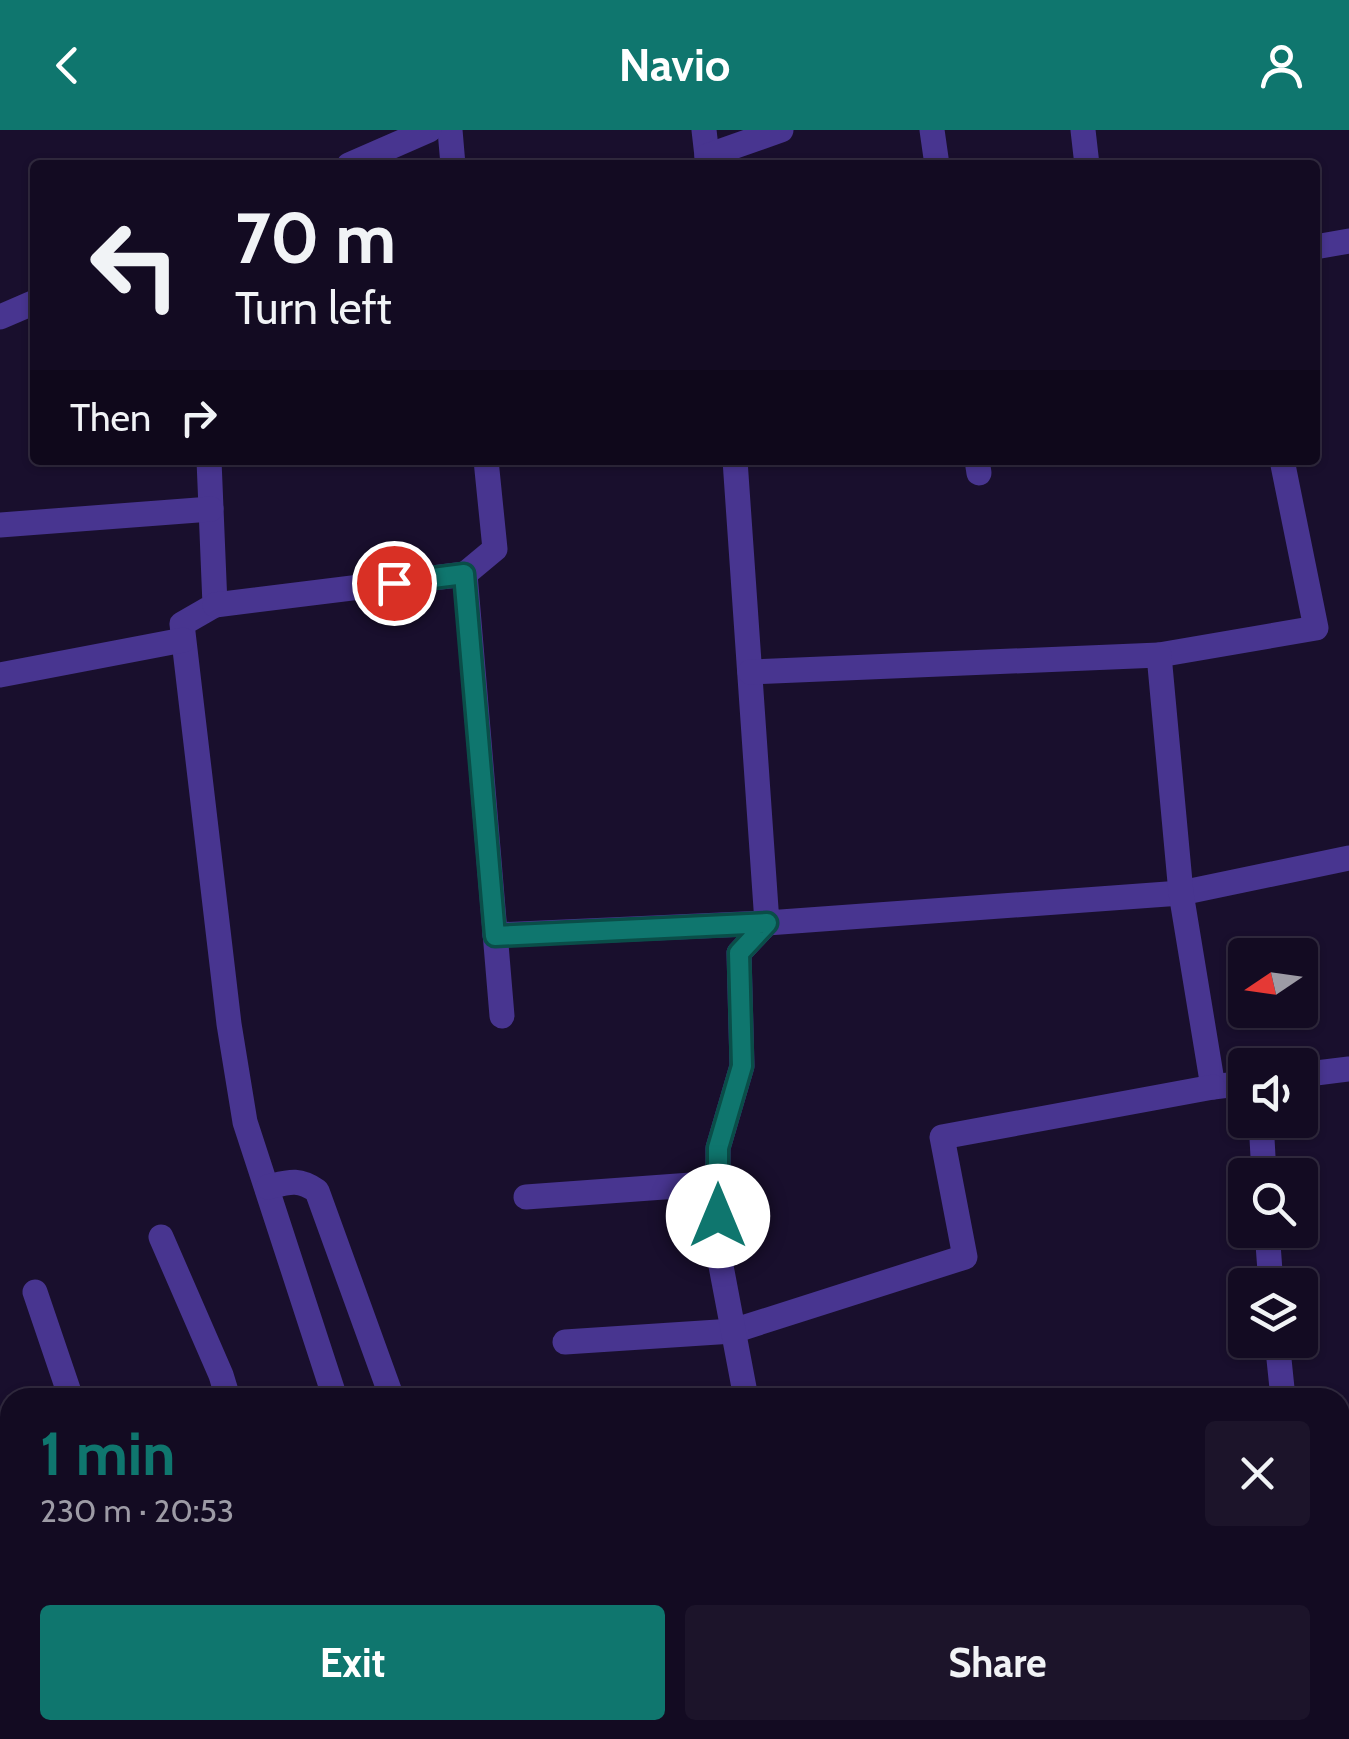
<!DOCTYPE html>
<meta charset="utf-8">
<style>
:root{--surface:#130b22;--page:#1c142a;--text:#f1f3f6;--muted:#9d9ba5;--line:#322b40;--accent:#0f766e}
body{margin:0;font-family:Cabin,sans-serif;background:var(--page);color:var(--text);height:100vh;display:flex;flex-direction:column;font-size:38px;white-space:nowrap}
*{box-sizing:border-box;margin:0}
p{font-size:32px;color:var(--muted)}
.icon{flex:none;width:55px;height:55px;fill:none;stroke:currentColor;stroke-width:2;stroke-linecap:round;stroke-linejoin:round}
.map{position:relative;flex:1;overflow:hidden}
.drawer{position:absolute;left:0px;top:1258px;width:1350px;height:352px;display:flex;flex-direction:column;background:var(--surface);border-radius:30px 30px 0 0;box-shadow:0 2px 8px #0004,0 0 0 2px var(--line)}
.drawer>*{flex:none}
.hud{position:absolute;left:30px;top:30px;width:1290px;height:305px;border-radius:10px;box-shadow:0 2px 8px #0004,0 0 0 2px var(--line);background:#130b22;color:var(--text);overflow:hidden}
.needle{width:65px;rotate:257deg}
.tools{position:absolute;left:1228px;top:808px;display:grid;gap:20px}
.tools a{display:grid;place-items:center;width:90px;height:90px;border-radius:10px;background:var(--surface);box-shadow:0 2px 8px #0004,0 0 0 2px var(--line);font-size:50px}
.pin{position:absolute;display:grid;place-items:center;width:85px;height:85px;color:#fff;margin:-42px;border:5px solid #fff;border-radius:50%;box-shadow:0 2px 10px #0007}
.me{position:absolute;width:110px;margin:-55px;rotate:0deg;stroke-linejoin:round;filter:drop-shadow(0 0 8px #0008)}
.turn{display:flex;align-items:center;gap:35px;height:210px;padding:0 40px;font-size:45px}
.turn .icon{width:130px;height:130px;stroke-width:2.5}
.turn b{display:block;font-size:70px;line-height:85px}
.then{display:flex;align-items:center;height:95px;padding:0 40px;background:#0003;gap:20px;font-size:38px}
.round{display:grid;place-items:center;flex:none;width:105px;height:105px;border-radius:10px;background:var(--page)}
.headline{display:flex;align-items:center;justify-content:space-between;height:170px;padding:0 40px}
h1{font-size:60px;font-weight:800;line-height:75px;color:var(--accent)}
.cta{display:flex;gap:20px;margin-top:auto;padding:20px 40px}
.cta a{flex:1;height:115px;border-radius:10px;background:var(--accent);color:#fff;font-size:40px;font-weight:800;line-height:115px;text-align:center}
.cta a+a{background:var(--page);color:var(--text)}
header{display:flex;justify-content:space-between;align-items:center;height:130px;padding:0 40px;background:var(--accent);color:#fff;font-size:45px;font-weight:800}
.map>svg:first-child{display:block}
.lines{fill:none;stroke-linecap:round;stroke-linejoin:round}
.street{stroke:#483590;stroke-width:25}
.route-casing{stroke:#0a4d48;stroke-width:25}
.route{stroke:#0f766e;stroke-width:18}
</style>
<header><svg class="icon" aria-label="back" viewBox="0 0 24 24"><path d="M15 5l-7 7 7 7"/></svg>Navio<svg class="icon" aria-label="person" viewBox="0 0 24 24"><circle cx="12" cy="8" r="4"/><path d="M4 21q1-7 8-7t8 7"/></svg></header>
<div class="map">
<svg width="1349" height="1609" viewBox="0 0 1349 1609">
<rect width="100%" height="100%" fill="#190f2d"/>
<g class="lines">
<g class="street">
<polyline points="450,0 453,35"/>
<polyline points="704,0 708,35"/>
<polyline points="932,0 937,35"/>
<polyline points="1083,0 1087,35"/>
<polyline points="707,26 781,0"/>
<polyline points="349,35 429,0"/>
<polyline points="1315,117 1349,111"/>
<polyline points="0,187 35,172"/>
<polyline points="209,330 215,475 182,494 229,894 245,992 335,1268"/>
<polyline points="486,330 495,419 465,444 502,886"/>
<polyline points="735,330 767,793 1181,763 1349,728"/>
<polyline points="977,330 979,343"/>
<polyline points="0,395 211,379"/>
<polyline points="215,475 465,444"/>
<polyline points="1159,525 1316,498 1282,330"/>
<polyline points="750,542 1159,525 1181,763 1213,957 1245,953"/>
<polyline points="0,545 183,510"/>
<polyline points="495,805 767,793"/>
<polyline points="1300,945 1349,939"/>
<polyline points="1261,990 1264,1045"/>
<path d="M268,1057C289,1052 298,1048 317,1061L392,1268"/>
<polyline points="526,1067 719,1053"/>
<polyline points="1267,1100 1271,1155"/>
<polyline points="161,1107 221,1245 228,1268"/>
<polyline points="35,1162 71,1268"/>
<polyline points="1277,1210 1283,1268"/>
<polyline points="565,1212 733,1201 965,1127 942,1007 1213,957"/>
<polyline points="746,1268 718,1120 718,1018 742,936 739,823 767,793"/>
<polyline points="0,1479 10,1476"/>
<polyline points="303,1600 306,1609"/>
<polyline points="466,1600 469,1609"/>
<polyline points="577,1600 580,1609"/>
<polyline points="805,1600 807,1609"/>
<polyline points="1187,1600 1188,1609"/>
<polyline points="1321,1600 1323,1609"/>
<polyline points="1088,1609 1122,1600"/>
</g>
</g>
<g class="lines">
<defs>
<polyline id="route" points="394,453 464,444 495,806 767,793 739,823 742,936 718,1018 718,1086"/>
</defs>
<use href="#route" class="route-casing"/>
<use href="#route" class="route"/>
</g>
</svg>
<div class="tools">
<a><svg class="needle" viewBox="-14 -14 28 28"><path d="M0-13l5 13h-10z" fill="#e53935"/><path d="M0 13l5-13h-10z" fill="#9d9ba5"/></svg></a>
<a><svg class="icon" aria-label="sound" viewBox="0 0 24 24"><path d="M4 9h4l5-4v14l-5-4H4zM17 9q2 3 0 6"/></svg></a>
<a><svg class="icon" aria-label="search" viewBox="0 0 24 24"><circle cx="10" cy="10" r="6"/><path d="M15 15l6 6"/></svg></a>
<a><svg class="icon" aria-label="layers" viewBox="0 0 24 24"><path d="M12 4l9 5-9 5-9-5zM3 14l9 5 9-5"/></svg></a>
</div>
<div class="pin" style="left:394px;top:453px;background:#d93025"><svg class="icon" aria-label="arrive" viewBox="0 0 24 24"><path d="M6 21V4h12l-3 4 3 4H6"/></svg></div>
<svg class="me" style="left:718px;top:1086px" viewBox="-20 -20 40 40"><circle r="19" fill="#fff"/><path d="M0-13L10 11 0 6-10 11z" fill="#0f766e"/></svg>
<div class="hud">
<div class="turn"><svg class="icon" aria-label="left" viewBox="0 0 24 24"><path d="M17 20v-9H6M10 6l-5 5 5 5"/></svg><div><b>70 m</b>Turn left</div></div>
<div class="then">Then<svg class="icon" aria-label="right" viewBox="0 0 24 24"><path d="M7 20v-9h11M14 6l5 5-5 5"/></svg></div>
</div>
<section class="drawer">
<div class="headline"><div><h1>1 min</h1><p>230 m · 20:53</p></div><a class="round"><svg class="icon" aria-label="close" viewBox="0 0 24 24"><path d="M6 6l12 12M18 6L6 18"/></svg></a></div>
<div class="cta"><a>Exit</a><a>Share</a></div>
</section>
</div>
